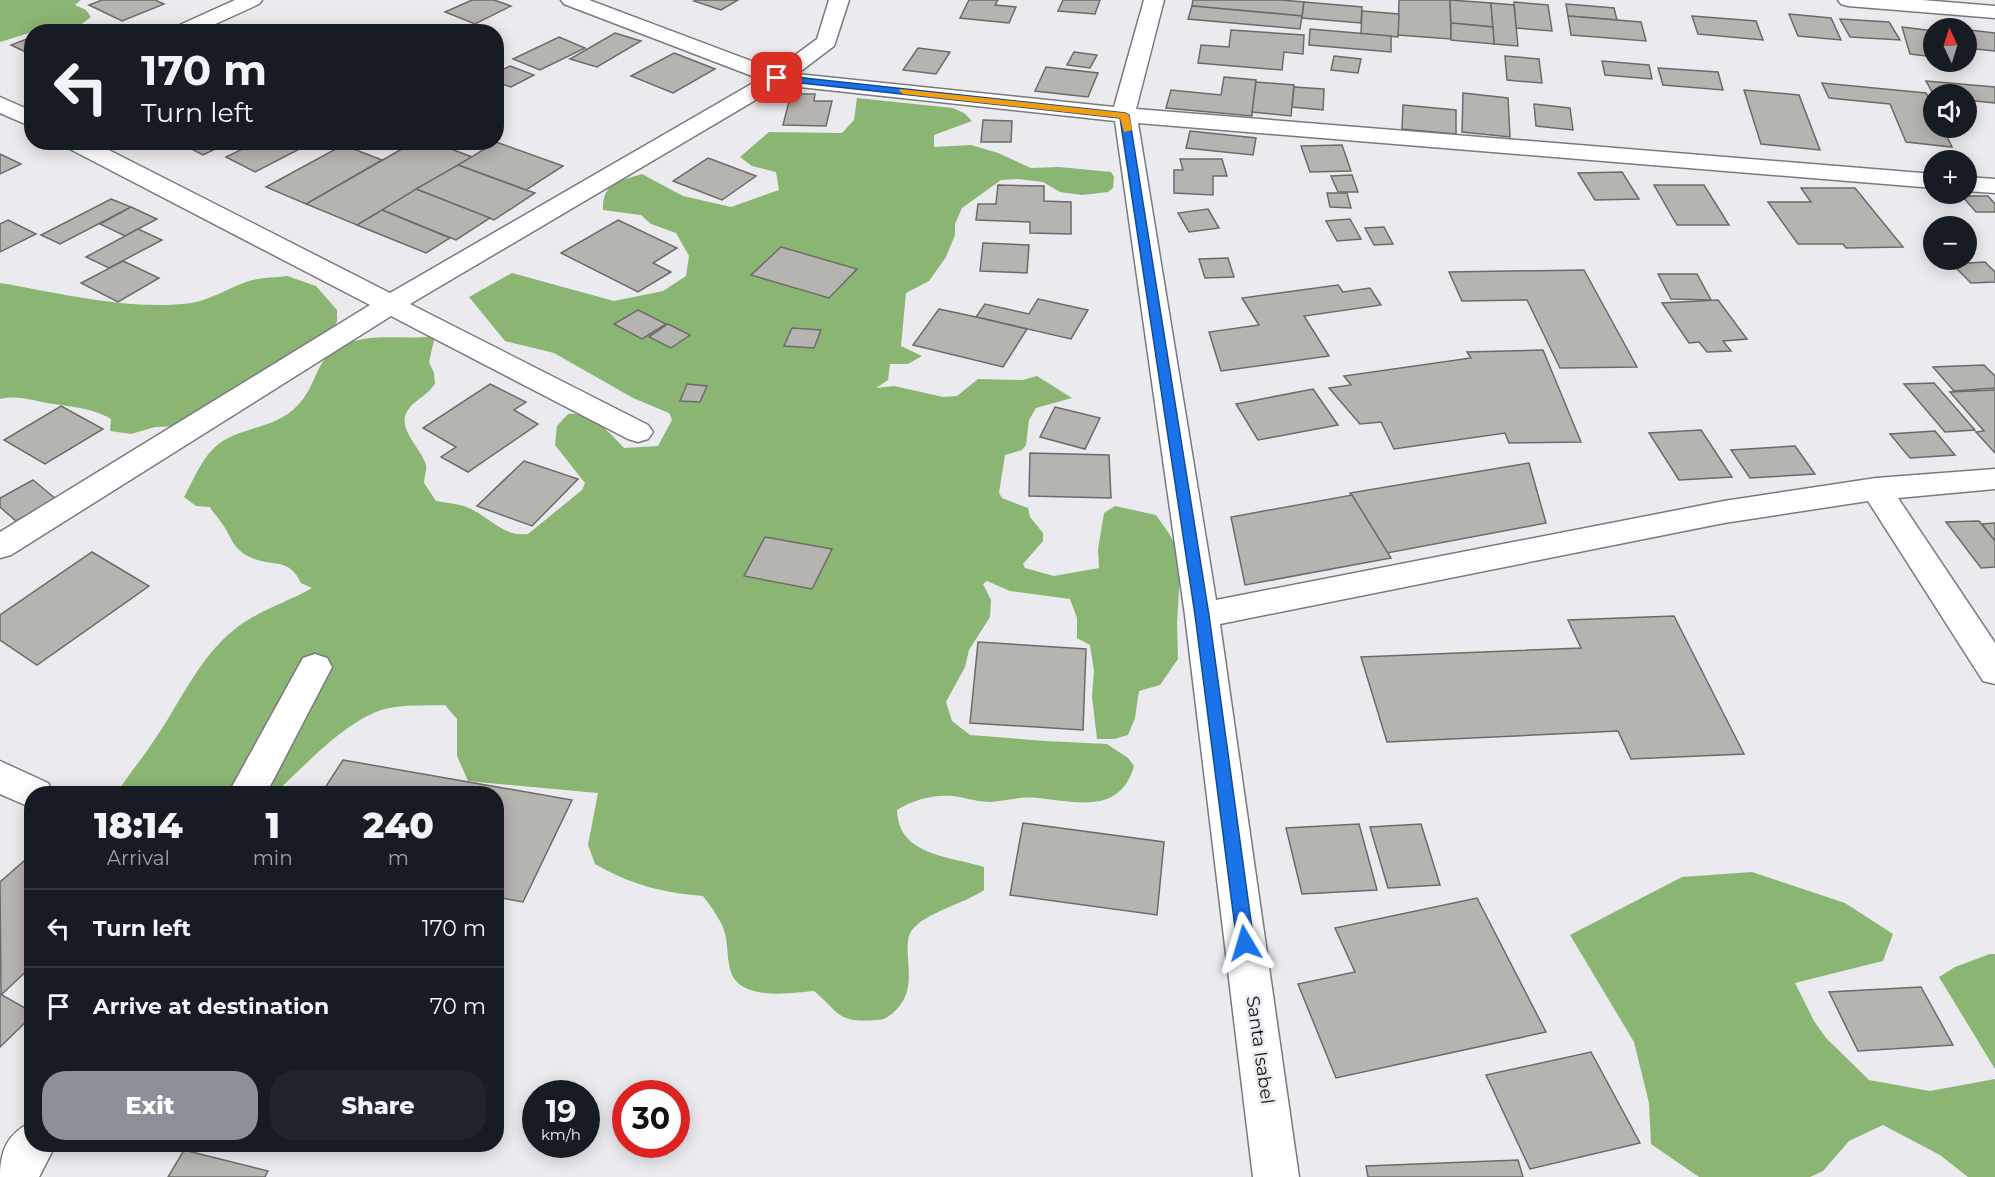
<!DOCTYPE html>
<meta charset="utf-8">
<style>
:root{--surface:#171b24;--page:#20242c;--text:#f1f3f6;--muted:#9ea1a6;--line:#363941;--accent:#8c9099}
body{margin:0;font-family:Montserrat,sans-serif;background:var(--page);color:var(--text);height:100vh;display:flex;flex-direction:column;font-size:22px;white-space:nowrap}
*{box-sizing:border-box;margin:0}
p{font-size:20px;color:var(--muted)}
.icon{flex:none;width:33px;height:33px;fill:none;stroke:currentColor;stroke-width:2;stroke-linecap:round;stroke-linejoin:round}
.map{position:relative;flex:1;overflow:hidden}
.details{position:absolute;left:24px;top:786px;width:480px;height:366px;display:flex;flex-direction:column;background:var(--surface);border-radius:24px;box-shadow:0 3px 15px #0003}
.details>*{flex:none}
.hud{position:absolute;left:24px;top:24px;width:480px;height:126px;border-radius:24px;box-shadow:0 3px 15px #0003;background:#171b24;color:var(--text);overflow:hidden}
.needle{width:39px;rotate:356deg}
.fabs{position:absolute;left:1923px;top:18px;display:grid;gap:12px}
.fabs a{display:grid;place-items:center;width:54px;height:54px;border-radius:50%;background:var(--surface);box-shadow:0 3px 15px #0003;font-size:30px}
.speed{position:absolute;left:522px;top:1080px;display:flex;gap:12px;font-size:30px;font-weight:700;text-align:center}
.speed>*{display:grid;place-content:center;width:78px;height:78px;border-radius:50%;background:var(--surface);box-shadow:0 3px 15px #0003;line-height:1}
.speed small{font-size:15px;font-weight:400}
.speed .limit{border:9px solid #d22;background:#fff;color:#111}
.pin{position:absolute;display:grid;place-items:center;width:51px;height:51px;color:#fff;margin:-26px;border-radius:12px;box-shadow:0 3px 9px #0006}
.me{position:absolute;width:66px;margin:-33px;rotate:353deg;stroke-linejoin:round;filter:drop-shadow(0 0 4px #0008)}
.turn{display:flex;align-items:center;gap:21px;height:126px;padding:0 18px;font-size:27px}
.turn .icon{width:78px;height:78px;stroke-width:2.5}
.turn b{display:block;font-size:42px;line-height:51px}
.eta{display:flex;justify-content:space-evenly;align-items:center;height:102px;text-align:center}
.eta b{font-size:36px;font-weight:800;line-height:42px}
.cta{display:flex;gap:12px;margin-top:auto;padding:12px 18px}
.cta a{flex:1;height:69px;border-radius:24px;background:var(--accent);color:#fff;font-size:24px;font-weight:800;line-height:69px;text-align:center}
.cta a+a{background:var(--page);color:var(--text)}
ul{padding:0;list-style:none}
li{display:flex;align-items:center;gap:18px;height:78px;padding:0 18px;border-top:2px solid var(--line)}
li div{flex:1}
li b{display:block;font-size:22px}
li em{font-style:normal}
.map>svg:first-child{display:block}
.forest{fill:#8bb572;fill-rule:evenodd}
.building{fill:#b6b4b0;stroke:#6d6b68;stroke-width:1.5}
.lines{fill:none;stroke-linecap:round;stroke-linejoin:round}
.minor-casing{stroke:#797a7e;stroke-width:3}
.minor{fill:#fff;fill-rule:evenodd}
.route{fill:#1a73e8;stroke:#114b97;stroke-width:1.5}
.slow{fill:#f59e0b}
.labels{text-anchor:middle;stroke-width:5;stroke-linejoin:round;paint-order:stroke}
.street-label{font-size:18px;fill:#131315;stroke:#eaeaef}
</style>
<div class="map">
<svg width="1995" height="1177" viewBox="0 0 1995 1177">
<rect width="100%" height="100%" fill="#eaeaef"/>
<g class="forest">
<polygon points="0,0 81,0 75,5 86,10 91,17 79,26 32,32 0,42"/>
<path d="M857,98L953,108L964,113L972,121L934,135V147L971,145L998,153L1031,168L1059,167L1111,172L1114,177L1113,188L1108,192L1082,195L1060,192L1043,182L1018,179L1001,180L962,208L955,224V235L946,257L929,281L906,293L901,346L922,356L908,364H890L888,380L876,388L894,386L943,397L957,396L978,379L1023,380L1037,376L1072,398L1036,408L1029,420L1026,445L1022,450L1005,455L999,493L1002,498L1028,508L1030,517L1043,533V541L1023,564L1025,568L1054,576L1099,568L1098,549L1104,513L1115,506L1156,515L1170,535L1181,557L1177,623L1178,659L1160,685L1139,691L1135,718L1128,735L1114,739H1097L1092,697L1094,671L1090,645L1077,638V618L1070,599L1010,591L987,581L983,584L991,600L990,617L969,650L965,667L946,702L952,721L970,735L1045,741L1107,744L1128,758L1134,766C1120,816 1074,801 1037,798C1022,796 1006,801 991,802C980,802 970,799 959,797C939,793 914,799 897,810C898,856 950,856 984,867V890C964,904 926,912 912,930C899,948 921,984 897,1009C891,1015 885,1020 877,1020C837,1023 841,1014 814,991C790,993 738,1002 730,969C726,953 729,938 721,923C716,913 709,904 703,896C663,893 629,884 595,864L588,845L598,793L468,781L457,756V719L445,705C426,706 404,704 385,709C345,720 305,766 275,793L117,794C127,775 140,762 151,745C179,706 197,659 235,629C259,610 286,603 312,588L301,583C288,555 270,569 246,555C232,547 230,534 221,522C217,516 213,513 210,507L196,506L184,497C194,479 203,455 220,443C243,426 276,429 298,405C317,386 315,359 339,347C370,331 403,341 435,336L429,362L434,373L435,384C426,396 420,397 411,406C392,426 421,447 426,465C427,470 424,478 424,483L436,501C448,503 462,504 473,510C492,520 505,537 528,534L582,490L585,483L555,445L557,426L568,414C591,411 610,433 624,448L658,446L672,420L669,413L633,398L554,353L505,341L469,297L512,273L614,301L663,291L686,276L689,256L676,233L651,224L641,215L603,210C602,182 620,181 642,174L683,196L731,207L779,190L776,172L752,166L740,157L769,132L842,133L854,120ZM792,328L821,330L814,348L785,346ZM765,537L831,549L812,589L744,576Z"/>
<path d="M287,276L316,286L337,310V322L330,332L184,426L155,427L131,434L110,431L111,419C91,407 70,407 47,403C31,400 17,395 0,399V283C59,293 131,311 191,303C211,300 228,288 246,282C259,277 274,278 287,276Z"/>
<polygon points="1752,872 1845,903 1893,934 1883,961 1795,983 1814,1021 1826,1038 1869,1080 1930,1091 1995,1079 1995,1177 1968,1177 1940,1155 1883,1125 1849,1141 1823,1171 1810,1177 1699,1177 1651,1144 1649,1103 1634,1042 1570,935 1682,877"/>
<polygon points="1990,954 1995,954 1995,1069 1939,977 1955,967"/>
</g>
<g class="building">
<polygon points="102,0 155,0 164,4 122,21 89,5"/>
<polygon points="472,0 494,0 511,6 475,24 445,12"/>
<polygon points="697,0 738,0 721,10 694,1"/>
<polygon points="969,0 998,0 995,5 1016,7 1009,23 960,18"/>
<polygon points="1063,0 1100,0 1095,14 1058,11"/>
<polygon points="1193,0 1281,0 1304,2 1302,16 1192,6"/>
<polygon points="1399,0 1450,0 1451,39 1398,35"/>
<polygon points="1450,0 1491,3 1493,27 1451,23"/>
<polygon points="1304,2 1362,7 1361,23 1302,18"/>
<polygon points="1514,2 1548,5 1552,31 1516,28"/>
<polygon points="1491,3 1514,5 1518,46 1494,44"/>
<polygon points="1566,4 1614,8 1617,20 1568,16"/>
<polygon points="1192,6 1302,16 1300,29 1188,19"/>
<polygon points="1362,11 1399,14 1398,37 1361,34"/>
<polygon points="1789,14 1831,18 1841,40 1798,36"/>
<polygon points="1568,16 1641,22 1646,41 1571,35"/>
<polygon points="1692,16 1756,21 1763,40 1698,34"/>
<polygon points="1840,19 1889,22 1900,40 1850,37"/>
<polygon points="1451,23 1493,27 1494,44 1451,40"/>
<polygon points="1902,27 1934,31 1934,57 1910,54"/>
<polygon points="1310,29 1391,36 1391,52 1309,45"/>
<polygon points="1231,30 1304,35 1303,54 1284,52 1282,70 1198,63 1201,45 1229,47"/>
<polygon points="1969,30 1995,33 1995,51 1976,49"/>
<polygon points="615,33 641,41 597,67 570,59"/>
<polygon points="32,37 32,55 11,45"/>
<polygon points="559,37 585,48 540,70 513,59"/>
<polygon points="918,48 950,52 936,74 903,70"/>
<polygon points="1074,52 1097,55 1090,68 1067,65"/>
<polygon points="674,53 715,69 673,93 631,76"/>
<polygon points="1334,56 1361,59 1358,73 1331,70"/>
<polygon points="1505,56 1539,59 1542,83 1507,80"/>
<polygon points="1602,61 1649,65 1652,79 1605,75"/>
<polygon points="510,66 534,75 511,87 496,82 496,73"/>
<polygon points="1046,67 1098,73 1088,97 1035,91"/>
<polygon points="1658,68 1718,72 1723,90 1663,85"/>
<polygon points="1224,77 1256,80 1252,116 1166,108 1171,90 1221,95"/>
<polygon points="1926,81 1995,87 1995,103 1966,100 1966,94 1934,95"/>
<polygon points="1256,82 1294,85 1291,116 1252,112"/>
<polygon points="1822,83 1926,93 1934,109 1934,128 1943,128 1952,147 1906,142 1890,104 1829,98"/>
<polygon points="1294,87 1324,89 1323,110 1292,107"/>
<polygon points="1744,90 1799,95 1820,150 1761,144"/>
<polygon points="1463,93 1508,98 1510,137 1462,132"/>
<polygon points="791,94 815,94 814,101 832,101 826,126 783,125"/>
<polygon points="1534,104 1570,108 1573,130 1536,126"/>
<polygon points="1403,105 1456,110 1456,134 1402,129"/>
<polygon points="983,120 1012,121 1011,142 981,142"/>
<polygon points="1190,131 1256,138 1253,155 1186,148"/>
<polygon points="178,142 230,142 203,155"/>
<polygon points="257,142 313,142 255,172 226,157"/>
<polygon points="414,142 433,142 472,157 357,225 306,204"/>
<polygon points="496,142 563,166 526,190 458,165"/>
<polygon points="343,145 382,160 306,204 266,187"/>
<polygon points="1342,145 1351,171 1310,172 1301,146"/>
<polygon points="0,154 21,164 0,174"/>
<polygon points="708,158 756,176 722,200 673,181"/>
<polygon points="1180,159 1222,159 1227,176 1213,176 1213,195 1174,193 1174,170 1183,170"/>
<polygon points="458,165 526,190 535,193 494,220 416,189"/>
<polygon points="1622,172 1639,199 1595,200 1578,173"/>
<polygon points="1352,175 1358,192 1338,192 1331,176"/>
<polygon points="998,185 1044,186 1044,201 1071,202 1071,234 1030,233 1030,222 976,220 978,204 996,204"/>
<polygon points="1654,185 1704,185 1729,225 1677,225"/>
<polygon points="1801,188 1855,188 1903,247 1846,248 1843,244 1798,244 1768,202 1811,202"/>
<polygon points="416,189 490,218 456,240 382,210"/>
<polygon points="1327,193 1347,193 1351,208 1330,207"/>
<polygon points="1962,196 1988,196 1995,204 1995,212 1976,212"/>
<polygon points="111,199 131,207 60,244 41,235"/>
<polygon points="131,207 157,219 125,236 100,224"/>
<polygon points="1208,209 1219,228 1189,232 1178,213"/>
<polygon points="382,210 450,238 426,253 357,225"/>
<polygon points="1350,219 1361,239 1337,241 1326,221"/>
<polygon points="8,220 36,234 0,252 0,224"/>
<polygon points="618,220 677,248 653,263 671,272 638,292 561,253"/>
<polygon points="1384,227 1393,244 1374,245 1365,228"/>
<polygon points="138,229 162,240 109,268 86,257"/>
<polygon points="983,243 1029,245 1027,273 980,271"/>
<polygon points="781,247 857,269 829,298 751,275"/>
<polygon points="1228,258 1234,277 1205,278 1199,259"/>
<polygon points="123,261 159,278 118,302 81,283"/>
<polygon points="1985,262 1995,272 1995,282 1971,283 1952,264"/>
<polygon points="1584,270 1637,367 1560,368 1527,300 1462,301 1449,272"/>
<polygon points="1658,274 1697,274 1711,300 1671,299"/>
<polygon points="1338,285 1343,292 1370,288 1381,305 1304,316 1329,356 1221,371 1209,332 1259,325 1242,298"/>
<polygon points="1038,299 1088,310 1071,339 976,317 985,304 1029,314"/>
<polygon points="1718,300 1747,339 1723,341 1731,351 1707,352 1699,342 1689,343 1662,303"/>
<polygon points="939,309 976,317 1027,329 1003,367 913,345"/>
<polygon points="638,310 666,324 642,339 614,324"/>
<polygon points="668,324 690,335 671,348 649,337"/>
<polygon points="792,328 821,330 814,348 784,346"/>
<polygon points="1543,350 1581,442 1509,443 1505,433 1394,449 1381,422 1360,424 1329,388 1351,385 1344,376 1471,358 1467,352"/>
<polygon points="1984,365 1995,376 1995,388 1954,391 1933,367"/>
<polygon points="1934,383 1975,430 1945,432 1904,384"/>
<polygon points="490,384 526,402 514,410 538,424 468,472 441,457 456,447 423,428"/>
<polygon points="687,384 707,386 700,402 680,401"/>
<polygon points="1313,389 1338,425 1258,440 1236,404"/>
<polygon points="1995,390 1995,453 1976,432 1984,431 1950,392"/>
<polygon points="61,406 103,429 45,464 4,440"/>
<polygon points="1055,407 1100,418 1085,449 1040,437"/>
<polygon points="1701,430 1732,477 1679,480 1649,433"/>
<polygon points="1935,431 1955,455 1910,458 1890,434"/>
<polygon points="1795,446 1815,474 1750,478 1731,450"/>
<polygon points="1030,453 1109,455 1111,498 1029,496"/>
<polygon points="524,461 578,479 532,526 477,506"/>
<polygon points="1529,463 1546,523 1387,553 1350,493"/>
<polygon points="33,480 56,499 16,521 0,507 0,498"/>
<polygon points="1352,495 1391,558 1245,585 1231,517"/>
<polygon points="1979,521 1995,541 1995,567 1981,568 1946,522"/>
<polygon points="1995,523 1995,541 1982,524"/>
<polygon points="765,537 832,549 812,589 744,576"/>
<polygon points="92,552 149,586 37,665 0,640 0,615"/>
<polygon points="1674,616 1744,754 1631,759 1618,731 1387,742 1361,657 1581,648 1568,620"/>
<polygon points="978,642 1086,649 1083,730 970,723"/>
<polygon points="343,760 572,800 523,902 496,897 496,794 321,794"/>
<polygon points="1023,823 1164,842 1157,915 1010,895"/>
<polygon points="1359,824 1377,890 1302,894 1286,828"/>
<polygon points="1421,824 1440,885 1388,888 1370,827"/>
<polygon points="32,854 32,966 1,995 0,882"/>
<polygon points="1477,898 1546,1032 1336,1078 1298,984 1355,972 1335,928"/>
<polygon points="1921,987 1953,1045 1858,1051 1829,992"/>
<polygon points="0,994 32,1012 32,1016 0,1047"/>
<polygon points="1591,1052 1640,1143 1530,1169 1486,1075"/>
<polygon points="184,1150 268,1171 265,1177 168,1177"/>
<polygon points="1518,1160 1523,1177 1368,1177 1366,1166"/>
</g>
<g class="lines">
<defs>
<g id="minor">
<polygon points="235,0 262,0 259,4 198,32 170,32 173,28"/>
<polygon points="561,0 589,0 775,70 817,39 829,0 849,0 834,46 797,74 1114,107 1144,0 1164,0 1136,109 1934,174 1934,188 1138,123 1216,600 1724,501 1876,478 1995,469 1995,489 1898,498 1995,643 1995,684 1983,681 1868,501 1724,523 1220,624 1299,1177 1253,1177 1185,615 1115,121 781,85 410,304 648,425 653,432 648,439 638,442 628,439 391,316 11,555 0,558 0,532 370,305 66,147 63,142 93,142 390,293 760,79 564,4"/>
<polygon points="1838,0 1922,0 1995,6 1995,18 1848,6 1841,4"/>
<polygon points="0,97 32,111 32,127 0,113"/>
<polygon points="1966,177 1995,179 1995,193 1966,191"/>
<polygon points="315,654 327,658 332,667 266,794 228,794 303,658"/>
<polygon points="0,761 48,783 54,794 32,794 32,808 0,794"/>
<path d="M32,1122V1144H56L39,1177H0C0,1152 7,1133 32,1122Z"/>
</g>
</defs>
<use href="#minor" class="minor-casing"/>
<use href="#minor" class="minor"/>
</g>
<polygon class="route" points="777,75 1125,113 1129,115 1209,615 1254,943 1251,948 1245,951 1239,948 1237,943 1195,615 1120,118 774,80 774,76"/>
<polygon class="slow" points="900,89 1125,113 1129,115 1132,130 1124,132 1120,118 903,94 899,91"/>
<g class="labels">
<g class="street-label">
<text transform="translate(1260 1050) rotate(82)" y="6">Santa Isabel</text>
</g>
</g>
</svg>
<div class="fabs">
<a><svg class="needle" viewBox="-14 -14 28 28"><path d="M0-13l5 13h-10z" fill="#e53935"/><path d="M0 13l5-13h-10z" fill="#9ea1a6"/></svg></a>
<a><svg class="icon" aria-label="sound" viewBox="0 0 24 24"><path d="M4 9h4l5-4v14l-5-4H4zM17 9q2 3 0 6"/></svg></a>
<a>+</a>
<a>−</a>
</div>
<div class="speed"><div>19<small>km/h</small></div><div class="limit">30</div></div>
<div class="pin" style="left:777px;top:78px;background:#d93025"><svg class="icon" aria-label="arrive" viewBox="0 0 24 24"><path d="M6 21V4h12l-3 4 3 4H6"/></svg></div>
<svg class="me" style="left:1245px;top:943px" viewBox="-20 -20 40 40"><path d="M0-17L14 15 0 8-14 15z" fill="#1a73e8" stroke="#fff" stroke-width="4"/></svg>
<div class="hud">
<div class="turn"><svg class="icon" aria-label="left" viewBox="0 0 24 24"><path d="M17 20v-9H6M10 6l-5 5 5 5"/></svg><div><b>170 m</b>Turn left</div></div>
</div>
<section class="details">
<div class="eta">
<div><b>18:14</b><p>Arrival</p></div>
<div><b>1</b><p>min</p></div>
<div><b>240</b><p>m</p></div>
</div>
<ul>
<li><svg class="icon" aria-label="left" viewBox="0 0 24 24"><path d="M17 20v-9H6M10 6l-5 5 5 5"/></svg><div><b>Turn left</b></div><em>170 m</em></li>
<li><svg class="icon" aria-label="arrive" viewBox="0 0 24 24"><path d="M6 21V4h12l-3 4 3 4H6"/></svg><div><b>Arrive at destination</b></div><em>70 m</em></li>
</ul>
<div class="cta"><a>Exit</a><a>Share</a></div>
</section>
</div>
